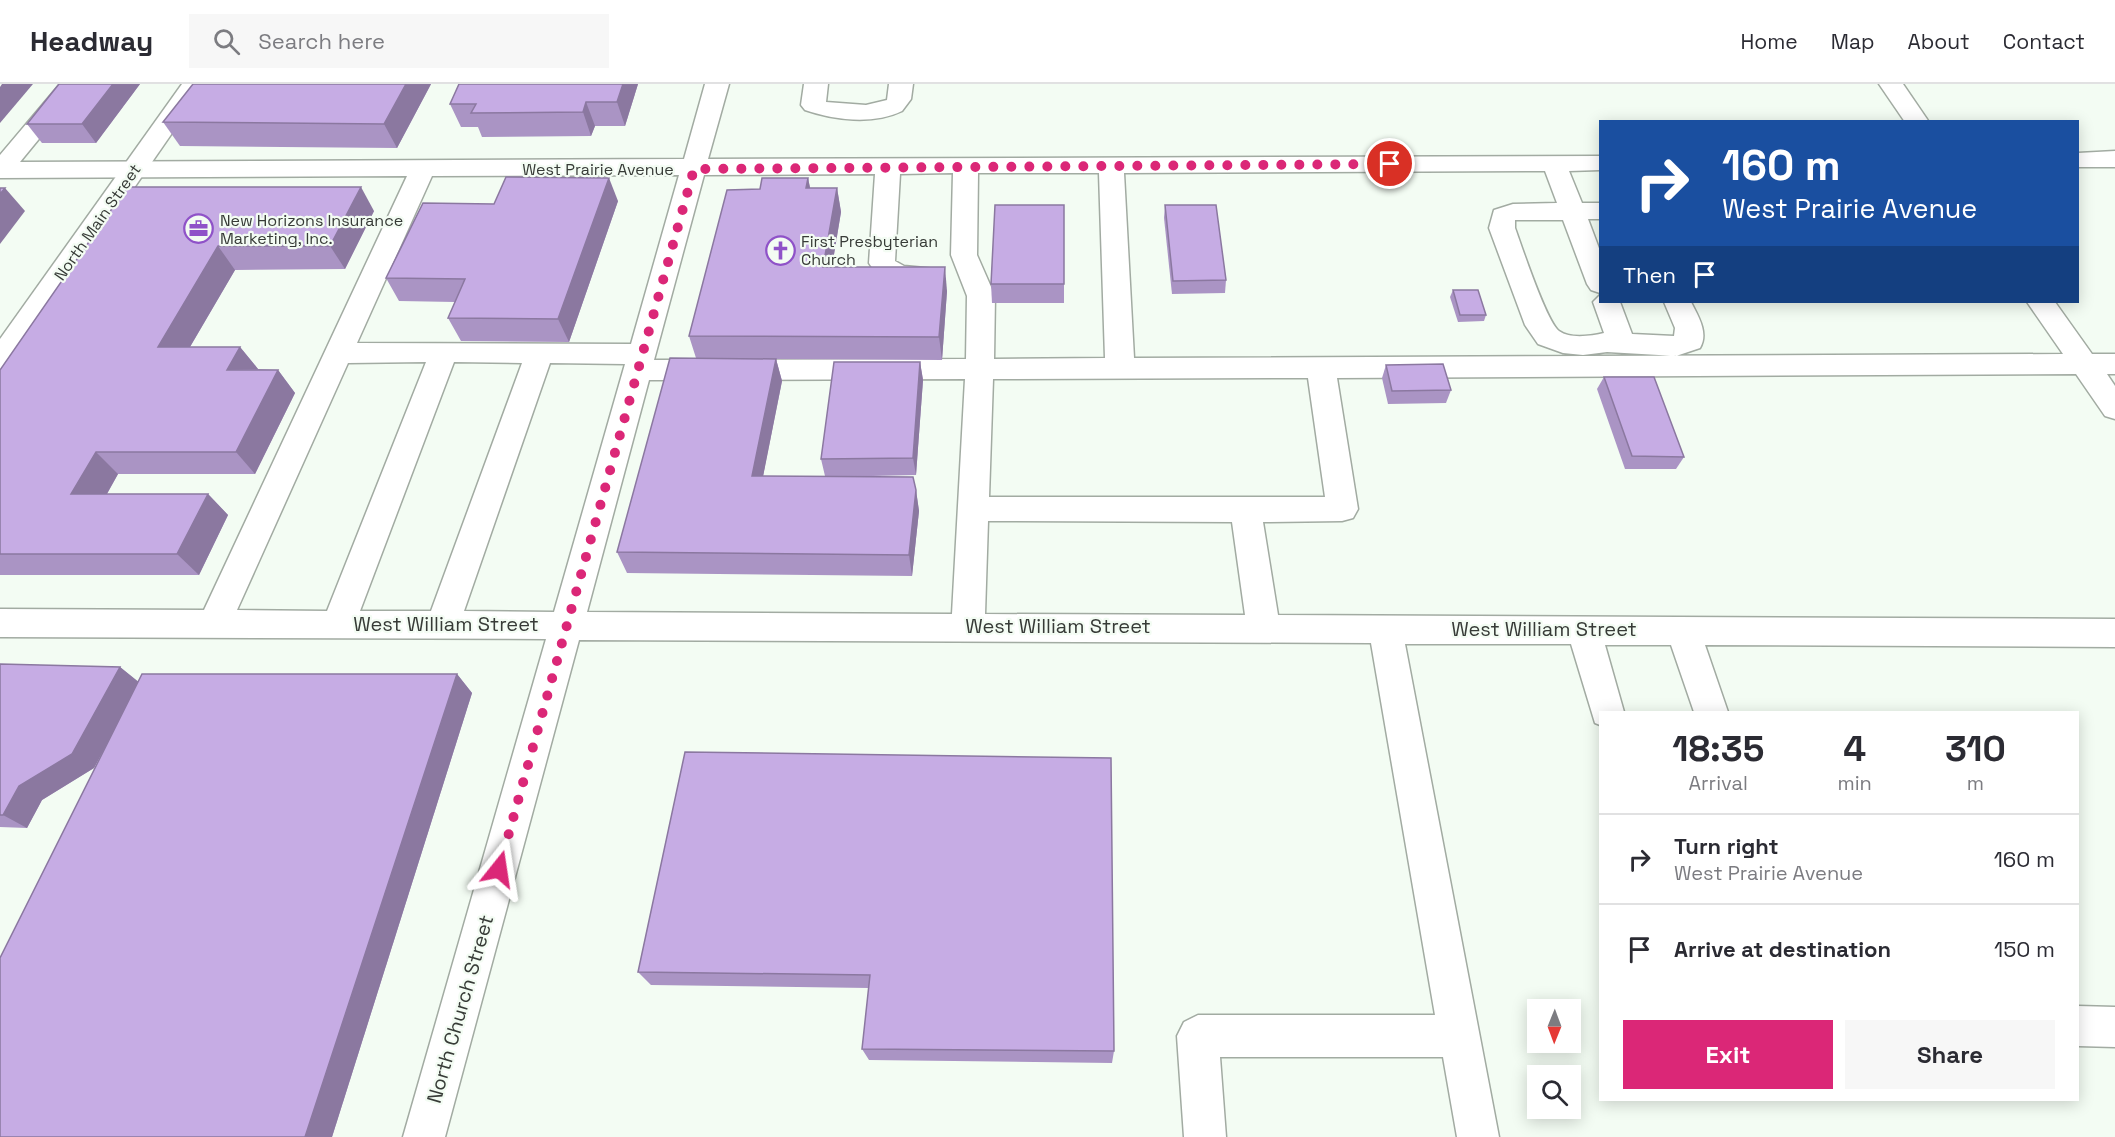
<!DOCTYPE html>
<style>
:root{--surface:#fff;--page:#f7f7f7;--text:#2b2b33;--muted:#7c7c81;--line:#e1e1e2;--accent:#db2777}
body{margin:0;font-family:"Space Grotesk",sans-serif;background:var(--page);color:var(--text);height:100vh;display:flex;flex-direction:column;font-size:22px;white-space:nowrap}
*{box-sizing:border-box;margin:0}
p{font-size:20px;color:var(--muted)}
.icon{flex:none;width:33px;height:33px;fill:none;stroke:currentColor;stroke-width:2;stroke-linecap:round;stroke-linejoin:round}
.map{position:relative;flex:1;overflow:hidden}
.panel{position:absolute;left:1599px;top:627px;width:480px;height:390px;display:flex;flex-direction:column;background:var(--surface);border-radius:0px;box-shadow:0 3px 15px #0003}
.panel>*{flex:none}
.top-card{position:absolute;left:1599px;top:36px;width:480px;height:183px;border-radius:0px;box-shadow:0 3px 15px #0003;background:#1a4fa0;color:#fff;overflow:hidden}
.needle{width:39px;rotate:181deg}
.tools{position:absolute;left:1527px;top:915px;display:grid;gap:12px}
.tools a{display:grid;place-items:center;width:54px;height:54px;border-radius:0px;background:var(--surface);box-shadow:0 3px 15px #0003;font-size:30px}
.pin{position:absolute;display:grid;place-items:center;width:51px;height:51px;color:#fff;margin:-26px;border:3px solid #fff;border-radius:50%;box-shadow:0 2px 6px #0007}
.me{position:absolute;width:66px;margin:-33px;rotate:15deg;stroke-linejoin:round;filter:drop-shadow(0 0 4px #0008)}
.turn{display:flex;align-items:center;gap:21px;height:126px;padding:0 24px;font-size:27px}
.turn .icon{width:78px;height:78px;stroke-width:2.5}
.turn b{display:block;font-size:42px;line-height:51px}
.then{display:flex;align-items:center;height:57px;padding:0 24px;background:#0003;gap:12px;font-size:22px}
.eta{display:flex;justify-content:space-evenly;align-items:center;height:102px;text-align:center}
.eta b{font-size:36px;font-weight:700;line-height:42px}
.primary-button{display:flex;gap:12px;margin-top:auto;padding:12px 24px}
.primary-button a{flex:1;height:69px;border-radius:0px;background:var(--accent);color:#fff;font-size:24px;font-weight:700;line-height:69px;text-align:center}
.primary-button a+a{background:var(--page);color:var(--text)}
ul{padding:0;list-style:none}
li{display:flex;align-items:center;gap:18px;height:90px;padding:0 24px;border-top:2px solid var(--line)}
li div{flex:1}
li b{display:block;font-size:22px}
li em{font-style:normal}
header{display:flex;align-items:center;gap:36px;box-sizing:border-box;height:84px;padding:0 30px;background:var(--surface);border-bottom:2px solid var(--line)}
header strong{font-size:28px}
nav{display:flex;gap:33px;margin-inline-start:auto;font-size:21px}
.search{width:420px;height:54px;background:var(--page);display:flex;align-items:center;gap:15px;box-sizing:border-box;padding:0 21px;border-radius:0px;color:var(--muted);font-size:22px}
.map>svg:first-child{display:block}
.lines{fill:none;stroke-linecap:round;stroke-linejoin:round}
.minor-casing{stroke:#a2aba2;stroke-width:3}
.major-casing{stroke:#a2aba2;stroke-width:3}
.minor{fill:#fff;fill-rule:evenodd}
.major{fill:#fff;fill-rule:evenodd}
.wall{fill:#aa94c4}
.shaded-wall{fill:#8b78a0}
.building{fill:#c6ace4;stroke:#8b78a0;stroke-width:1.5}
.route{stroke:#db2777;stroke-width:10;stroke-dasharray:0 18}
.labels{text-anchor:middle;stroke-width:4.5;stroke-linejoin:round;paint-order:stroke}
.far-street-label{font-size:16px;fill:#373b37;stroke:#f3fcf3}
.far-poi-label{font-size:16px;fill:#373b37;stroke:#f3fcf3;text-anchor:start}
.street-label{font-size:20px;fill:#373b37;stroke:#f3fcf3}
</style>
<header>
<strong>Headway</strong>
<div class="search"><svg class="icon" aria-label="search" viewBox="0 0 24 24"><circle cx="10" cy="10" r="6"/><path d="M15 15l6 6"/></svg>Search here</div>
<nav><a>Home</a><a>Map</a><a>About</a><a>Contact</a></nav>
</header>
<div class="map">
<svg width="2115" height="1053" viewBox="0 0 2115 1053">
<rect width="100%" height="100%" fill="#f3fcf3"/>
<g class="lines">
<defs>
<g id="minor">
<path d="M60,0H84L20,78L684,75L705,0H729L708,75L1600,72V86L1569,87L1582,119H1600V135H1588L1600,167V209L1591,206L1587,200L1563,136H1515V144C1522,163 1546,237 1559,247C1570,255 1591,252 1604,249L1593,218L1600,211V218H1620L1632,250L1674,252L1675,244L1664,218H1691C1698,232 1709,249 1700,264L1676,272L1607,268L1583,271L1563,269L1538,260L1525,241L1489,144L1494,126L1513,120L1557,119L1545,87L1124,89L1134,274L2063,270L2027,218H2055L2092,270H2115V290H2107L2115,302V335L2105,332L2076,290L1337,294L1358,425L1353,434L1342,437L1263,438L1278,531L2115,535V563L1705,561L1728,628H1694L1671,561H1605L1624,628H1600V641L1595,639L1571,560H1405L1499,1053H1457L1443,973H1220L1226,1053H1184L1177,952L1184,938L1198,931H1435L1371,559L579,556L445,1053H403L546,555L0,553V525L204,526L407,92L0,94V71ZM953,89L951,171L967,212L966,275L654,276L704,91L875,90L869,179C882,201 913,204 936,197L940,191L936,185L904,182L895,177L900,90ZM978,89H1099L1105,274L994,275L995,212L977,171ZM679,91L631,260L357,259L432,92ZM426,278L327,527L237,526L348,279ZM454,278L522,279L431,527H360ZM550,279L625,280L554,528L464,527ZM1308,294L1325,413H989L993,295ZM965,295L952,530L587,528L649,296ZM988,437L1232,438L1245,531L985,530Z"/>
<path d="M804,0H828L826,18L866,21L887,16L889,0H913L911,15L902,27C873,41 834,36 805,26L801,21Z"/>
<polygon points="1879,0 1903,0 1929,38 1905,38"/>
<polygon points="2115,67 2115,83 2078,83 2078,69"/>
<polygon points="2078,922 2115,923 2115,963 2078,962"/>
</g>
<polygon id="major" points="182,0 206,0 10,283 0,286 0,255"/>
</defs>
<use href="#minor" class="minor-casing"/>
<use href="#major" class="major-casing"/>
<use href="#minor" class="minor"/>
<use href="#major" class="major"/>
</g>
<g class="wall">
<polygon points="59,0 140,0 96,59 42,59 27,40"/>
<polygon points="431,0 397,64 180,62 163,38"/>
<polygon points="459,0 638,0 625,42 595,42 591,52 482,53 478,43 461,43 450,20"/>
<polygon points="808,94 810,104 837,104 841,128 832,183 947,207 942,276 776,275 782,297 763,392 825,392 821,375 920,278 923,296 916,391 830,393 916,406 919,427 912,492 627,489 617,468 696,274 689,252 760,105"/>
<polygon points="127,103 374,127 345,185 235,186 190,263 240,263 258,285 278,286 295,309 255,390 118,390 107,410 208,410 228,431 199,491 0,491 0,286"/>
<polygon points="618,117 569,258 461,257 448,234 455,218 399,217 386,194 494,120"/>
<polygon points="1064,121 1064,219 992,219 991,200"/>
<polygon points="1165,121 1226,196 1225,209 1172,210 1164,134"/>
<polygon points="1453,206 1486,231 1484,237 1458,238 1450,213"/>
<polygon points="1386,281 1451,306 1446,319 1388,320 1382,294"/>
<polygon points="1604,293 1684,373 1676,385 1625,385 1597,305"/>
<polygon points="0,580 120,583 138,598 457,590 472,609 332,1053 0,1053 109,656 94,684 42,716 27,744 0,743"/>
<polygon points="685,668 1114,967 1112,979 869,976 862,965 869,904 651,901 638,888"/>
</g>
<g class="shaded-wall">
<polygon points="2,0 33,0 0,39 0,3"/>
<polygon points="113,0 140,0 96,59 82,40"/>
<polygon points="406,0 431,0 397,64 384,40"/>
<polygon points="623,0 638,0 625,42 617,18"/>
<polygon points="586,18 595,42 591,52 583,28"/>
<polygon points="609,94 618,117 569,258 558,235"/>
<polygon points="808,94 813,118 806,104"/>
<polygon points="361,103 374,127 345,185 330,162"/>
<polygon points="5,104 25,127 0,160 0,110"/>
<polygon points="837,104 841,128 828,206 823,183"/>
<polygon points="218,162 235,186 177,285 158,263"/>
<polygon points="945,183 947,207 942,276 939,253"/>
<polygon points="240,263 258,285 227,286"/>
<polygon points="776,275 782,297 759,413 752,392"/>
<polygon points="920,278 923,296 916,391 913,374"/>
<polygon points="278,286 295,309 255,390 236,368"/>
<polygon points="96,368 118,390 95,431 71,410"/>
<polygon points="916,406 919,427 912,492 909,471"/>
<polygon points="208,410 228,431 199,491 177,470"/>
<polygon points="120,583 140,599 94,684 42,716 27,744 3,731 19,702"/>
<polygon points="457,590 472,609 332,1053 305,1053"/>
</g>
<g class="building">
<polygon points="59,0 113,0 82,40 27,40"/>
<polygon points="193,0 406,0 384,40 163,38"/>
<polygon points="459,0 623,0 617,18 586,18 583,28 471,29 476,20 450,20"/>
<polygon points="506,93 609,94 558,235 448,234 465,195 386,194 423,119 494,120"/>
<polygon points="762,94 808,94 806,104 837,104 823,183 945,183 939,253 689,252 727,106 760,105"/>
<polygon points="127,103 361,103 330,162 218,162 158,263 240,263 227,286 278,286 236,368 96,368 71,410 208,410 177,470 0,470 0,286"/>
<polygon points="0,104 5,104 0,110"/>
<polygon points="995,121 1064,121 1064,200 991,200"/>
<polygon points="1165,121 1216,121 1226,196 1173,197"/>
<polygon points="1453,206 1478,206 1486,231 1460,231"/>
<polygon points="670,274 776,275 752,392 913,393 916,406 909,471 617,468"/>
<polygon points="834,278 920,278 913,374 821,375"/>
<polygon points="1443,280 1451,306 1392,307 1386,281"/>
<polygon points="1604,293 1654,293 1684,373 1632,372"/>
<polygon points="0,580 120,583 72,670 19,702 3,731 0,731"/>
<polygon points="142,590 457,590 305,1053 0,1053 0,874"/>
<polygon points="685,668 1111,674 1114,967 862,965 870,891 638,888"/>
</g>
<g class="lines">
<polyline class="route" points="499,785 694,85 1390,80"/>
</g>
<defs>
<symbol id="office-ring" viewBox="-11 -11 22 22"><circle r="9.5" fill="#f3fcf3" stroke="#8f52c8" stroke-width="1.5"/><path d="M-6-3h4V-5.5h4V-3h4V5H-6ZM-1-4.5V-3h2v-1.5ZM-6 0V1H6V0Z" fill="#8f52c8"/></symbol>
<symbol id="church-ring" viewBox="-11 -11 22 22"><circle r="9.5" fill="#f3fcf3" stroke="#8f52c8" stroke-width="1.5"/><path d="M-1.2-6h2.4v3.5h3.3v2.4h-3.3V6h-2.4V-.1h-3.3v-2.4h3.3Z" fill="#8f52c8"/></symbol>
</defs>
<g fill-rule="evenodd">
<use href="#office-ring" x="182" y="128" width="33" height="33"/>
<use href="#church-ring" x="764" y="150" width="33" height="33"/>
</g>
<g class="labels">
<g class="far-street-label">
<text x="598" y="91">West Prairie Avenue</text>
<text transform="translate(97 138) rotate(-55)" y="6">North Main Street</text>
</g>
<g class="far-poi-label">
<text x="220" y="142">New Horizons Insurance<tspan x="220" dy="18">Marketing, Inc.</tspan></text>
<text x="801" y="163">First Presbyterian<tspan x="801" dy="18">Church</tspan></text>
</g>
<g class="street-label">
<text x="446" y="547">West William Street</text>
<text x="1058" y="549">West William Street</text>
<text x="1544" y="552">West William Street</text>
<text transform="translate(460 925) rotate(-74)" y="7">North Church Street</text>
</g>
</g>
</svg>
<div class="tools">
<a><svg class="needle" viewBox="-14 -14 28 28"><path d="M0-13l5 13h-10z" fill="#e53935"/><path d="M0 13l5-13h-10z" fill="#7c7c81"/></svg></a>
<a><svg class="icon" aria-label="search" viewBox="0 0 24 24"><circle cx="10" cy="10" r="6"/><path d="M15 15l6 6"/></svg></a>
</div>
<div class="pin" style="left:1390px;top:80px;background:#d93025"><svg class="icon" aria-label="arrive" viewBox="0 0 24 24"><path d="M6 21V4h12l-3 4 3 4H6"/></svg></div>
<svg class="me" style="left:499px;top:785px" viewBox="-20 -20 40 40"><path d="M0-17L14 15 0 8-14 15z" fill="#db2777" stroke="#fff" stroke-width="4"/></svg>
<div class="top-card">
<div class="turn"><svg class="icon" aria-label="right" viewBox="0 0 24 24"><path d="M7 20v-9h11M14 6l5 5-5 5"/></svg><div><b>160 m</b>West Prairie Avenue</div></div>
<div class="then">Then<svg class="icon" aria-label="arrive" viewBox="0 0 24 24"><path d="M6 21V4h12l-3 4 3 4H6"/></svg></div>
</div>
<section class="panel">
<div class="eta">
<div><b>18:35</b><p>Arrival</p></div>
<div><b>4</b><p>min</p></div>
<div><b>310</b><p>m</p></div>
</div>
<ul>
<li><svg class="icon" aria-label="right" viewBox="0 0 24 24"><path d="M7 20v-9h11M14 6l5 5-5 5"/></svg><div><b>Turn right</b><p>West Prairie Avenue</p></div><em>160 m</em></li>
<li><svg class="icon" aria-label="arrive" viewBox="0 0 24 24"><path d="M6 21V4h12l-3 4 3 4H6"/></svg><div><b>Arrive at destination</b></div><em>150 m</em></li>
</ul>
<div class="primary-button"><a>Exit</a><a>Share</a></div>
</section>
</div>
